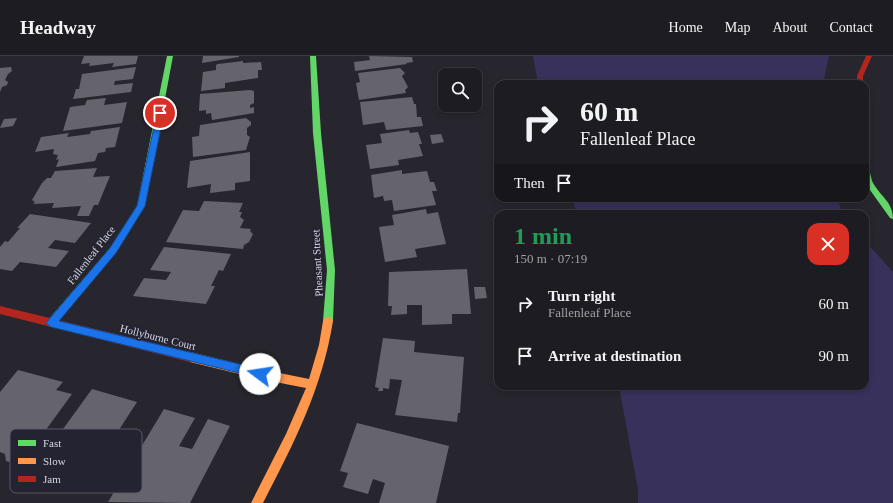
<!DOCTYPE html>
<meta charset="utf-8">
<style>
:root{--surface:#1d1c22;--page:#2a292f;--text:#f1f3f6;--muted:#a0a1a5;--line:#3b3a40}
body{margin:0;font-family:Georgia,serif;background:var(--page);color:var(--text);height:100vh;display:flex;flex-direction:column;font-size:15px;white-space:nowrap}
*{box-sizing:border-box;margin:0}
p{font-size:13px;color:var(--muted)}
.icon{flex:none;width:22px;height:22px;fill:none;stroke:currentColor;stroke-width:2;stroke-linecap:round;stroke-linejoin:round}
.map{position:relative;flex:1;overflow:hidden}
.drawer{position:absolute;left:494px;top:154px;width:375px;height:180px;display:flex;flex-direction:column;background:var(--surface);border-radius:12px;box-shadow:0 2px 6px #0003,0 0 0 1px var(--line)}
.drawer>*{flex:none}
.banner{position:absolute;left:494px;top:24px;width:375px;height:122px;border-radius:12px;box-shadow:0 2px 6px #0003,0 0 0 1px var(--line);background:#1d1c22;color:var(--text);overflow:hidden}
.buttons{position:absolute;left:438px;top:12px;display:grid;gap:8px}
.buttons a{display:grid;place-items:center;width:44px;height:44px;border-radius:8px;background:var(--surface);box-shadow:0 2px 6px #0003,0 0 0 1px var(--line);font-size:20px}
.pin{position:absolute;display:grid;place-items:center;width:34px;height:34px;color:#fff;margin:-17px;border:2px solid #fff;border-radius:50%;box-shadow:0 1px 4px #0007}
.me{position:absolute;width:44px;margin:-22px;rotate:284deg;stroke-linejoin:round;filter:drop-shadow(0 0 3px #0008)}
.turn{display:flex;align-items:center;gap:14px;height:84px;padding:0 20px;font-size:18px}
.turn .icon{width:52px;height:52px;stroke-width:2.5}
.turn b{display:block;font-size:28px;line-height:34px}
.then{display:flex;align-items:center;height:38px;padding:0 20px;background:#0003;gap:8px;font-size:15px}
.round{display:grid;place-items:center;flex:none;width:42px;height:42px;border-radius:12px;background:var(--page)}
.head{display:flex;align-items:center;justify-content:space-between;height:68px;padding:0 20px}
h1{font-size:24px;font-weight:600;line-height:30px;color:#1e9e55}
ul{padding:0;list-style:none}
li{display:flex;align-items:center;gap:12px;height:52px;padding:0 20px}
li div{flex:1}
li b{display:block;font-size:15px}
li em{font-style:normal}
header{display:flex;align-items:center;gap:24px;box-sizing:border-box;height:56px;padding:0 20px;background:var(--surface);border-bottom:1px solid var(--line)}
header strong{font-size:19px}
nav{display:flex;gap:22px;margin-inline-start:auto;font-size:14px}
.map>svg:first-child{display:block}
.green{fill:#37315c}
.building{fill:#65646c}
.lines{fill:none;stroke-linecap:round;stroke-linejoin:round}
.fast{fill:#63d668;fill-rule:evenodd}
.slow{fill:#ff974d;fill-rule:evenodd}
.jam{fill:#b3261e;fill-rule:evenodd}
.route{fill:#1a73e8;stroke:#114b97}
.labels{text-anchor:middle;stroke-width:4;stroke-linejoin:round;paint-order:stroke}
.street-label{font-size:11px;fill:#d7d6e1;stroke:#242332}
.key{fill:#242332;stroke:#5a5967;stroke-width:1}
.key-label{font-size:11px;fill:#d7d6e1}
</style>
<header>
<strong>Headway</strong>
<nav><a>Home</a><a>Map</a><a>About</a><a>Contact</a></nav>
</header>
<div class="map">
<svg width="893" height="447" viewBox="0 0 893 447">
<rect width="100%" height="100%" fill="#27262e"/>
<g class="green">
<polygon points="533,0 829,0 823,28 538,28"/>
<polygon points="572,142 837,142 843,158 577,158"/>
<polygon points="865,185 893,216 893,447 638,447 638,434 619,330 865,330"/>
</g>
<g class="building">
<polygon points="84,0 138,0 136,8 112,11 114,7 89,10 90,7 81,8"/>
<polygon points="203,0 239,0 239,1 202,7"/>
<polygon points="369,0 412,1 413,6 406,7 407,8 355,15 354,6 370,4"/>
<polygon points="243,5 243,7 261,6 262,14 258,14 258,22 225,27 225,32 201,35 203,16 216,14 216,9 218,8"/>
<polygon points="11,11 12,15 8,18 5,24 8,26 7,29 2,31 0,36 0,12"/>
<polygon points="136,11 133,23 115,25 114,29 133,27 131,36 73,43 76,33 79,33 82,18"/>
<polygon points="400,12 405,17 402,20 408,31 405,34 406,37 359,44 356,27 360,26 358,17"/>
<polygon points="250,34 254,35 254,47 250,49 250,52 254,51 254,57 212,64 211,57 206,58 206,54 199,55 200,38"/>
<polygon points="412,41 414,48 416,48 417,61 421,61 423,70 386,74 384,66 363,69 360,46"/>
<polygon points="106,42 104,49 127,46 122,67 63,75 70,51 85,49 87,44"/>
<polygon points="17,62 13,70 0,72 4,63"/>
<polygon points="246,62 251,66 251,69 247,72 247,79 250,81 246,94 193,101 192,81 199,80 200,69"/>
<polygon points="120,71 115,91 106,92 105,96 98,97 95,105 56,111 59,103 56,104 58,99 53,98 54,93 35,96 41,81 69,77 67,81 90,78 91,75"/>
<polygon points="409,74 410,77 418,76 422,88 419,88 423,100 398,104 399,109 370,113 366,89 382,87 380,78"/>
<polygon points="441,78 444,86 432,88 430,79"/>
<polygon points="250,96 250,125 235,127 235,134 210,137 211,128 187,132 190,105"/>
<polygon points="97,112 93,121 110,120 98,149 94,149 89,160 77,160 81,150 52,152 54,147 33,148 35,146 32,144 42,127 47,122 51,122 55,115"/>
<polygon points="402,114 402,118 427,115 430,126 434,126 437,135 432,135 436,149 394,155 392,144 384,145 383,140 374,142 371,119"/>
<polygon points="204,145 243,147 239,156 242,156 240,161 244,164 240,172 251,173 250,175 253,178 249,186 244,189 243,193 166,186 183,154 199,155"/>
<polygon points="426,153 427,158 438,156 446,188 415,193 417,201 385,206 379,171 394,169 392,159"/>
<polygon points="30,158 91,167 75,187 55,184 48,192 69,195 56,211 20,206 12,215 0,213 0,191 5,185 8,186 20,172 17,172"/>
<polygon points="164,191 231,198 223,215 219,214 211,230 215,230 206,248 133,240 144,222 166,224 171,216 150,214"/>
<polygon points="467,213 471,258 452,258 452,268 422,269 422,249 407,249 407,258 391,259 392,250 388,250 389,216"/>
<polygon points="474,231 485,231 487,242 475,243"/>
<polygon points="383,282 415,285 414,296 464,301 460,357 458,357 457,366 395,359 402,324 390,323 389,333 383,332 383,335 378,335 379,332 375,331"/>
<polygon points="18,314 63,326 56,334 72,338 24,404 21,403 13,407 6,405 5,398 0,396 0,336"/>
<polygon points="92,333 137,346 115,380 133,385 115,414 102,409 86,434 32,416"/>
<polygon points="164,353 195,362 179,390 192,393 208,363 230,370 190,447 108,446"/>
<polygon points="357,367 449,390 436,447 379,447 385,427 373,423 368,438 343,431 348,417 340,415"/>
</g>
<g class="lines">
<g class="fast">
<polygon points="167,0 173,0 145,150 116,196 54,270 51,271 48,270 46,267 48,264 110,192 137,150"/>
<polygon points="310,0 316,0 321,77 335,214 333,265 331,268 328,269 325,268 323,265 327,214 313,77"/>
<path d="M865,110C871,113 870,121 873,127C881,141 893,146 893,163L890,162L865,127Z"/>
</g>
<path class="slow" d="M328,261L331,262L333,265C322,333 294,387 263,447H251L286,378L306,332L260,323L190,306L186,304L185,301L186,298L190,296L260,313L309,323L319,289L323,265L325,262Z"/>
<g class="jam">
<polygon points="866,0 872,0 863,20 863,28 857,28 857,20"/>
<polygon points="0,250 190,296 194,298 195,301 194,304 190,306 0,258"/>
</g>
</g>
<polygon class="route" points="160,54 164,57 145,150 116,197 59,265 260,313 264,314 266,318 264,321 260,322 51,271 46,267 110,192 137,150 157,57"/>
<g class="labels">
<g class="street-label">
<text transform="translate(91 199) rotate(-52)" y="4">Fallenleaf Place</text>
<text transform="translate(317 207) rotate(-93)" y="4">Pheasant Street</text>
<text transform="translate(158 281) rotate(14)" y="4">Hollyburne Court</text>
</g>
</g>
<rect x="10" y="373" width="132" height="64" rx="6" class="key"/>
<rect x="18" y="384" width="18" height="6" fill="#63d668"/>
<rect x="18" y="402" width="18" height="6" fill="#ff974d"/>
<rect x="18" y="420" width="18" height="6" fill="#b3261e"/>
<g class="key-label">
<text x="43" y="391">Fast</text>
<text x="43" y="409">Slow</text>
<text x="43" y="427">Jam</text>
</g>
</svg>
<div class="buttons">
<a><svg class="icon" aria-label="search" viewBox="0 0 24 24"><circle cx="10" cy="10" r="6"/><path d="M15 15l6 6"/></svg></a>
</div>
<div class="pin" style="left:160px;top:57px;background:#d93025"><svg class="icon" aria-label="arrive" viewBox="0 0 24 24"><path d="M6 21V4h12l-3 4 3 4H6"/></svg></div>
<svg class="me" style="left:260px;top:318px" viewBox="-20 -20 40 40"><circle r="19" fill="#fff"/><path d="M0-13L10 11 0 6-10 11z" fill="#1a73e8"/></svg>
<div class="banner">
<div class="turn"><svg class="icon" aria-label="right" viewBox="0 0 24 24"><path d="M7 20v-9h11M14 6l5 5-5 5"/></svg><div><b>60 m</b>Fallenleaf Place</div></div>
<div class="then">Then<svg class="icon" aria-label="arrive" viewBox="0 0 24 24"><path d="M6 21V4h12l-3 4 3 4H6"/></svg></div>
</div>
<section class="drawer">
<div class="head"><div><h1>1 min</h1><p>150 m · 07:19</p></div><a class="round" style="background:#d93025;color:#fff"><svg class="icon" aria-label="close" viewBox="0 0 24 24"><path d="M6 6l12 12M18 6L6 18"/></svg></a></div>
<ul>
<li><svg class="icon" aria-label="right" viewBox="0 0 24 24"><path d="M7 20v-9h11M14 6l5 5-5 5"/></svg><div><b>Turn right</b><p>Fallenleaf Place</p></div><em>60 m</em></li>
<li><svg class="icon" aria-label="arrive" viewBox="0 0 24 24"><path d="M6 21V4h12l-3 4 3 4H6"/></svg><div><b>Arrive at destination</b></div><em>90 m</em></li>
</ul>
</section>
</div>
